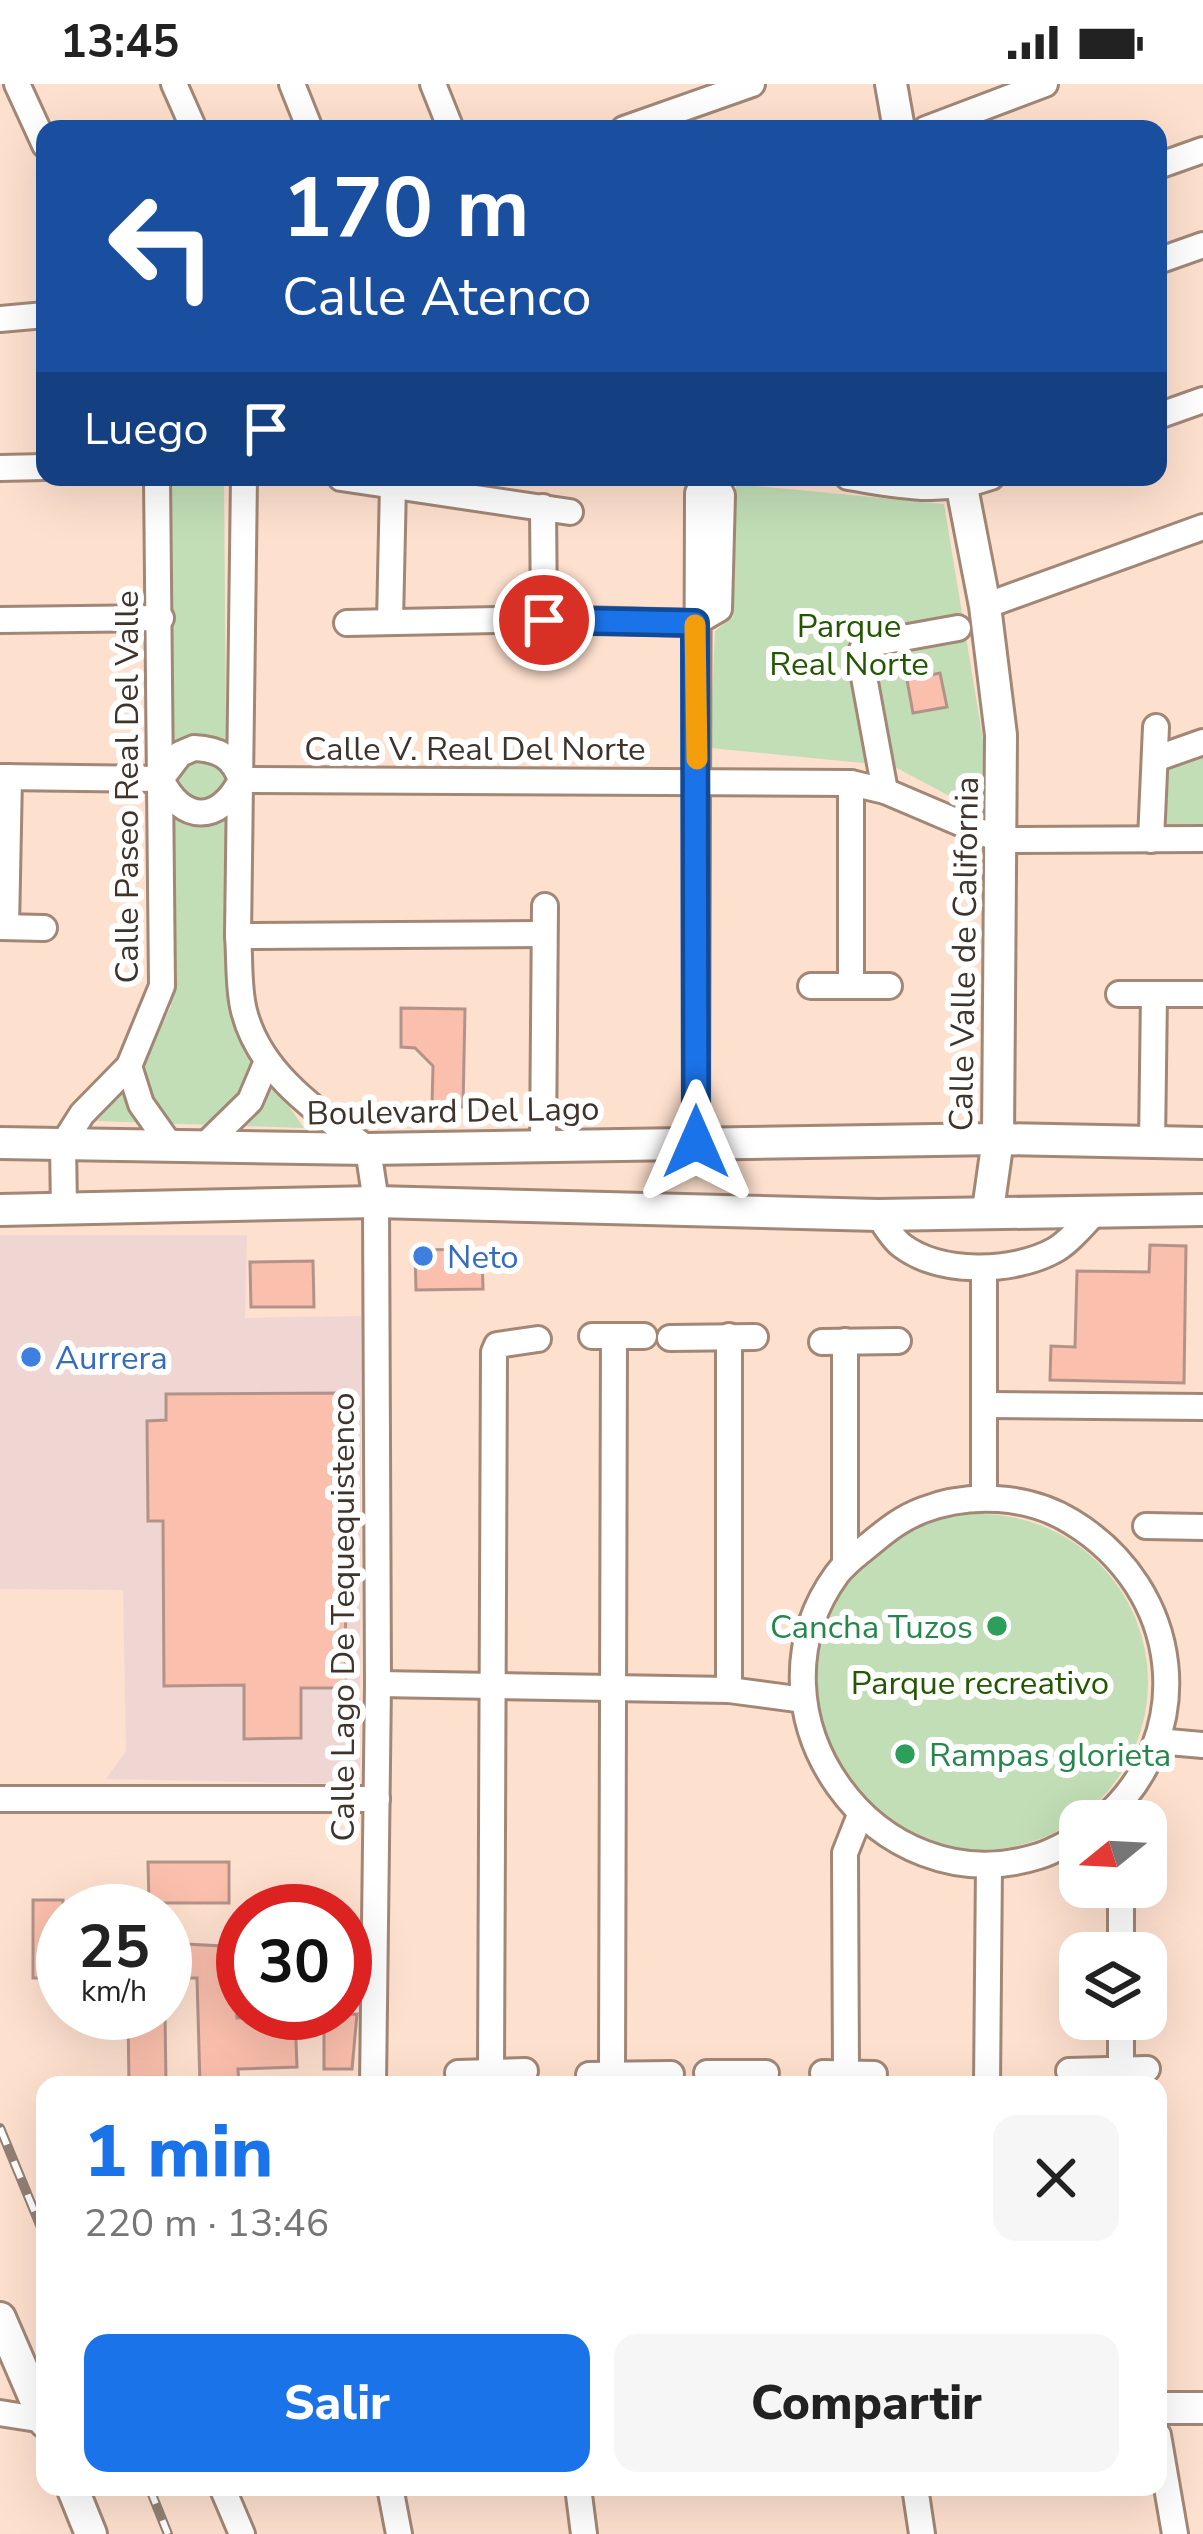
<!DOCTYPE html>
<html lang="es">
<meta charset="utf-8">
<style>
:root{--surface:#fff;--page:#f6f6f6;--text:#222;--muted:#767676;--accent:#1a73e8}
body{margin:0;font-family:"Nunito Sans",sans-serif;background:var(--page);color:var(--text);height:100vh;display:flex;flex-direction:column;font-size:45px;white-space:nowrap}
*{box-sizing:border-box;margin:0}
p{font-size:39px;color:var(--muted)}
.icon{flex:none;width:66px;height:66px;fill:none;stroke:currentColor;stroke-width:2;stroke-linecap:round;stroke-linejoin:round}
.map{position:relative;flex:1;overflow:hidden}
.drawer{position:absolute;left:36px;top:1992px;width:1131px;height:420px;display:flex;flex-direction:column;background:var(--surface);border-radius:24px;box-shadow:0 12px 48px #0002}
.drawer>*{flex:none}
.guide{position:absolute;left:36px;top:36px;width:1131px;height:366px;border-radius:24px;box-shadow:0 12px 48px #0002;background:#1a4fa0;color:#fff;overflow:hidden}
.needle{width:78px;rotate:252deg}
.fabs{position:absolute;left:1059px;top:1716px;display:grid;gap:24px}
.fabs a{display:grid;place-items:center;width:108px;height:108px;border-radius:24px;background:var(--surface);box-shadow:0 12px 48px #0002;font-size:60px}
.speed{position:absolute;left:36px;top:1800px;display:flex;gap:24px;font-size:60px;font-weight:700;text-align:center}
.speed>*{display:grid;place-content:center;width:156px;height:156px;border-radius:50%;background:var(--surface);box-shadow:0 12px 48px #0002;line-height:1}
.speed small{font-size:30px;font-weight:400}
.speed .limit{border:18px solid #d22;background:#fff;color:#111}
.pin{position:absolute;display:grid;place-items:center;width:102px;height:102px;color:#fff;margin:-51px;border:6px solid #fff;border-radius:50%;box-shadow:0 3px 12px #0007}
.me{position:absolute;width:132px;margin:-66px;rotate:0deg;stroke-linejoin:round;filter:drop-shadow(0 0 9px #0008)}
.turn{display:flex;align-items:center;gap:42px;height:252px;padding:0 48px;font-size:54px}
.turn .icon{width:156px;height:156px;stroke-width:2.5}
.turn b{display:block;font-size:84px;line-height:102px}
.then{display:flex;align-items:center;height:114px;padding:0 48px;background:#0003;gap:24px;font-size:45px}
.round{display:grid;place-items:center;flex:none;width:126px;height:126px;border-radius:24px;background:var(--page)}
.overview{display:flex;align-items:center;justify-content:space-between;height:204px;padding:0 48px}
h1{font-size:72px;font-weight:800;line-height:90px;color:var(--accent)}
.primary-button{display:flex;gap:24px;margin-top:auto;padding:24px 48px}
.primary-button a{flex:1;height:138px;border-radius:24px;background:var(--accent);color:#fff;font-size:48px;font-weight:800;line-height:138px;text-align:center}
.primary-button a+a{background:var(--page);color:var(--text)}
.status{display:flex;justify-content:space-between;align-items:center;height:84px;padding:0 60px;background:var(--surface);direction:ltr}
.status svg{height:33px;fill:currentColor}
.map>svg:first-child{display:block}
.commercial{fill:#f0d6d2}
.green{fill:#c1deb6}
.building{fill:#fbbfad;stroke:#b39389;stroke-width:3}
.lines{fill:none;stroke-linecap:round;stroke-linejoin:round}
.minor-casing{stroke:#a28776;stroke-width:30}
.tertiary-casing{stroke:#a28776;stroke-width:36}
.minor{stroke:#fff;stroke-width:24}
.tertiary{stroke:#fff;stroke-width:30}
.rail-casing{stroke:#938074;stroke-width:10}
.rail{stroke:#fff;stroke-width:6;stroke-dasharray:18;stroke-linecap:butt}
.route-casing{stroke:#114b97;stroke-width:30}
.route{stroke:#1a73e8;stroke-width:21}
.slow{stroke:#f59e0b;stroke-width:21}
.shop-dot{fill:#3f7fe0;stroke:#fff;stroke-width:4.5}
.leisure-dot{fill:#2e9e5b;stroke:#fff;stroke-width:4.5}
.labels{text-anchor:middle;stroke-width:12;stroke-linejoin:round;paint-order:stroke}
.park-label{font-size:33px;fill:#245701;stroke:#fff}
.street-label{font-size:33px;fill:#3f342c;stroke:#fff}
.shop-label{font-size:33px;fill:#366cbe;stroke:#fff;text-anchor:start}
.leisure-label{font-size:33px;fill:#27864d;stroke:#fff;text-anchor:end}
</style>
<div class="status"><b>13:45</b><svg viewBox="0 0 49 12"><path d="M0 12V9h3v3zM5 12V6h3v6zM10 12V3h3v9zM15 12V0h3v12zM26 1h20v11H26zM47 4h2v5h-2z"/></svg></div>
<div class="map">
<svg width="1203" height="2450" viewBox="0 0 1203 2450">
<rect width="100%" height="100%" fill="#fee0ce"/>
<polygon class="commercial" points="0,1151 247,1151 245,1234 361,1232 360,1700 106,1695 126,1667 123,1506 0,1505"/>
<g class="green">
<polygon points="171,393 224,393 228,911 247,962 304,1044 97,1037 140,987 171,922"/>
<polygon points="736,400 944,420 987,680 983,720 959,717 893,682 710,664 715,547 733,533"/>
<polygon points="1203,663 1203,751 1158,752 1160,679"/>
<circle cx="980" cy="1598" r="168"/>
</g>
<g class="building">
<polygon points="940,589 947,623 913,629 907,596"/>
<polygon points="401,924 465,925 463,1023 432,1022 433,982 415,964 401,963"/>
<polygon points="1150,1161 1186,1162 1184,1299 1050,1296 1051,1262 1075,1263 1077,1187 1149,1188"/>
<polygon points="482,1165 483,1205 416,1206 415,1166"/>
<polygon points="313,1177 314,1223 251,1223 250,1178"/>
<polygon points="344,1309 346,1604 301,1604 301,1654 244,1655 244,1601 164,1602 163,1437 148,1437 147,1337 166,1336 166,1310"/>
<polygon points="148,1778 229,1778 229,1819 149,1819"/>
<rect x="33" y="1816" width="30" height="78"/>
<polygon points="165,1859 243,1863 243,1903 236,1903 237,1934 295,1932 297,1983 238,1985 239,2001 200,2001 197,1894 165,1894"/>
<polygon points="128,1929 165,1929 166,2001 129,2001"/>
<polygon points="357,1930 352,1985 324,1985 324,1931"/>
</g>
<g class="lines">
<defs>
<g id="minor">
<polyline points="17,0 45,61"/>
<polyline points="174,0 194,45"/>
<polyline points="292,0 310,45"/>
<polyline points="433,0 451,45"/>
<polyline points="624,45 752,0"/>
<polyline points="926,45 1045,0"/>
<polyline points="1158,82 1203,66"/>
<polyline points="1158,177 1203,161"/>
<polyline points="0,235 45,231"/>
<polyline points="1158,332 1203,316"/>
<polyline points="0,384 45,383"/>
<path d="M244,393L238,852C240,876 238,904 244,927C260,991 319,1028 368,1065L376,1118L378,1600L373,2001"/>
<path d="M848,393C899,401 941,411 991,393"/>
<polyline points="341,394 570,428"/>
<polyline points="543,423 544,535"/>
<polyline points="985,522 1203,443"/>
<polyline points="0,536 161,534"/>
<polyline points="390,538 393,400"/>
<polyline points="347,539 544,535 695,539"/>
<polyline points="695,539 719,525 722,411 714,398 702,401 698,409 696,1058"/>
<path d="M194,664C219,665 233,673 241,696C219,740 182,739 161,695L180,670Z"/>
<polyline points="1155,675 1203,658"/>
<polyline points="0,693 161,695"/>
<polyline points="241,696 851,699 885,707 1000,756 1203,755"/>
<polyline points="885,707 860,571 864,561 958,544"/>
<polyline points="1151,756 1156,643"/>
<polyline points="0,843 44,844"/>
<polyline points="6,843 9,693"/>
<polyline points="238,852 544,850"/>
<polyline points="851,900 851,699"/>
<polyline points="811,902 889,902"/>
<polyline points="1119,910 1203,910"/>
<polyline points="129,982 141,1020 170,1061"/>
<polyline points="1152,1060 1154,910"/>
<polyline points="204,1062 250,1017 267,977"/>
<polyline points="543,1062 545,822"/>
<polyline points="64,1126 63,1060 82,1030 129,982 162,902 157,393"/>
<path d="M878,1131C884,1140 892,1154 901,1161C940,1191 1014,1189 1055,1166C1071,1157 1084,1139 1097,1127"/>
<polyline points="592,1252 644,1252"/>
<polyline points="729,1252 729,1606"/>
<polyline points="670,1254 755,1253"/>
<polyline points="845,1257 845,1481"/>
<polyline points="822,1258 898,1257"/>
<polyline points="985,1321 1203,1323"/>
<polyline points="984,1414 984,1184"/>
<polyline points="1146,1442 1203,1443"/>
<polyline points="378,1600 729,1606 804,1616"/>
<polyline points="1157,1657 1203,1661"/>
<polyline points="0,1715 377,1715"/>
<path d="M1080,1753C1067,1759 1053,1768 1039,1772C875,1824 736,1628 837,1490C846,1478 859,1469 870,1460C888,1445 902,1434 923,1426C970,1408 1029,1411 1072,1438C1182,1505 1201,1651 1101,1737"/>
<polyline points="1121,1869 1121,1803"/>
<polyline points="1121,1983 1121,1935"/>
<polyline points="1069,1987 1147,1985"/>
<polyline points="491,1988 494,1268 497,1261 538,1255"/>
<polyline points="458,1989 525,1987"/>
<polyline points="707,1989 766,1989"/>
<polyline points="823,1989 874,1990"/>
<polyline points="846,1989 845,1769 860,1731"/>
<polyline points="612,1990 614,1252"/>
<polyline points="589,1991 671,1990"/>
<polyline points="987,2001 989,1781"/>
<polyline points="0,2329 44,2336"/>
<polyline points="1158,2351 1175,2450"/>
<polyline points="222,2403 242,2450"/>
<polyline points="390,2403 399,2450"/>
<polyline points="578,2403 584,2450"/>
<polyline points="915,2403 922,2450"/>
</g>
<g id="tertiary">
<polyline points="891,0 899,45"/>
<polyline points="960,393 985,522 1001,651 998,1055 988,1126"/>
<polyline points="0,1059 368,1065 998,1055 1203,1059"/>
<polyline points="0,1126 376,1118 878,1131 1203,1126"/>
<polyline points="0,2234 45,2338"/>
<polyline points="1158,2324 1203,2324"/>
<polyline points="72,2403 91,2450"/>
</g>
</defs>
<use href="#minor" class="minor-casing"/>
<use href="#tertiary" class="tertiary-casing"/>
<use href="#minor" class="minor"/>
<use href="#tertiary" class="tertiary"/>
<defs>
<g id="rail">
<polyline points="0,2044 45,2153"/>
<polyline points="149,2403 168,2450"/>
</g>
</defs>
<use href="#rail" class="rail-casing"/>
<use href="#rail" class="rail"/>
</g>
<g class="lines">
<defs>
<polyline id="route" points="544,536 695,539 696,1058"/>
</defs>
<use href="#route" class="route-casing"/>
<use href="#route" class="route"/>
<polyline class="slow" points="695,541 697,675"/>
</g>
<g class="shop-dot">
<circle cx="423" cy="1172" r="12"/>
<circle cx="31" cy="1273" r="12"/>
</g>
<g class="leisure-dot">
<circle cx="997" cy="1542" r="12"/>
<circle cx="905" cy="1670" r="12"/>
</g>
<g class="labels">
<g class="park-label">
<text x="849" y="553">Parque<tspan x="849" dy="38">Real Norte</tspan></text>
<text x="980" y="1610">Parque recreativo</text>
</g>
<g class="street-label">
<text x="475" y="676">Calle V. Real Del Norte</text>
<text transform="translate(126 703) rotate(-90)" y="12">Calle Paseo Real Del Valle</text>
<text transform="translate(963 870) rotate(-89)" y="12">Calle Valle de California</text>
<text transform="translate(453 1026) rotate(-1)" y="12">Boulevard Del Lago</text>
<text transform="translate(342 1533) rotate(-90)" y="12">Calle Lago De Tequequistenco</text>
</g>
<g class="shop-label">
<text x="447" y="1184">Neto</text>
<text x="55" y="1285">Aurrera</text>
</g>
<g class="leisure-label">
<text x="973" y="1554">Cancha Tuzos</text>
<text x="929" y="1682" text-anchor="start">Rampas glorieta</text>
</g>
</g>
</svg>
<div class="fabs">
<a><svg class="needle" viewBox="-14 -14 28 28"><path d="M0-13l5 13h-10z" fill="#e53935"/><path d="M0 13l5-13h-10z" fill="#767676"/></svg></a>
<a><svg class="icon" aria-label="layers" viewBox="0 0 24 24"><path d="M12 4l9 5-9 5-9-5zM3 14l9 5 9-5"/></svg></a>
</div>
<div class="speed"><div>25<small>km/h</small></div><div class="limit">30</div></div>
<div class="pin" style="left:544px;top:536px;background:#d93025"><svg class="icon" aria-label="arrive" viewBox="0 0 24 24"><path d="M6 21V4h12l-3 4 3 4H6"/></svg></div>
<svg class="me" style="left:696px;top:1058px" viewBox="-20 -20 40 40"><path d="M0-17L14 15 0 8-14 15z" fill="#1a73e8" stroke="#fff" stroke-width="4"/></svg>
<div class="guide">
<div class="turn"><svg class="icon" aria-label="left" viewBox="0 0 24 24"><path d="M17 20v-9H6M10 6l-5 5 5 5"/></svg><div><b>170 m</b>Calle Atenco</div></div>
<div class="then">Luego<svg class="icon" aria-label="arrive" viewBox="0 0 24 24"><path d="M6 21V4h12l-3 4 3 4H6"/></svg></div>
</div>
<section class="drawer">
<div class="overview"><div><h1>1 min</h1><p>220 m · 13:46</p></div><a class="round"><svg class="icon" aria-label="close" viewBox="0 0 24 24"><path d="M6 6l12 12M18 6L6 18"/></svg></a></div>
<div class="primary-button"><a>Salir</a><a>Compartir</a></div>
</section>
</div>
